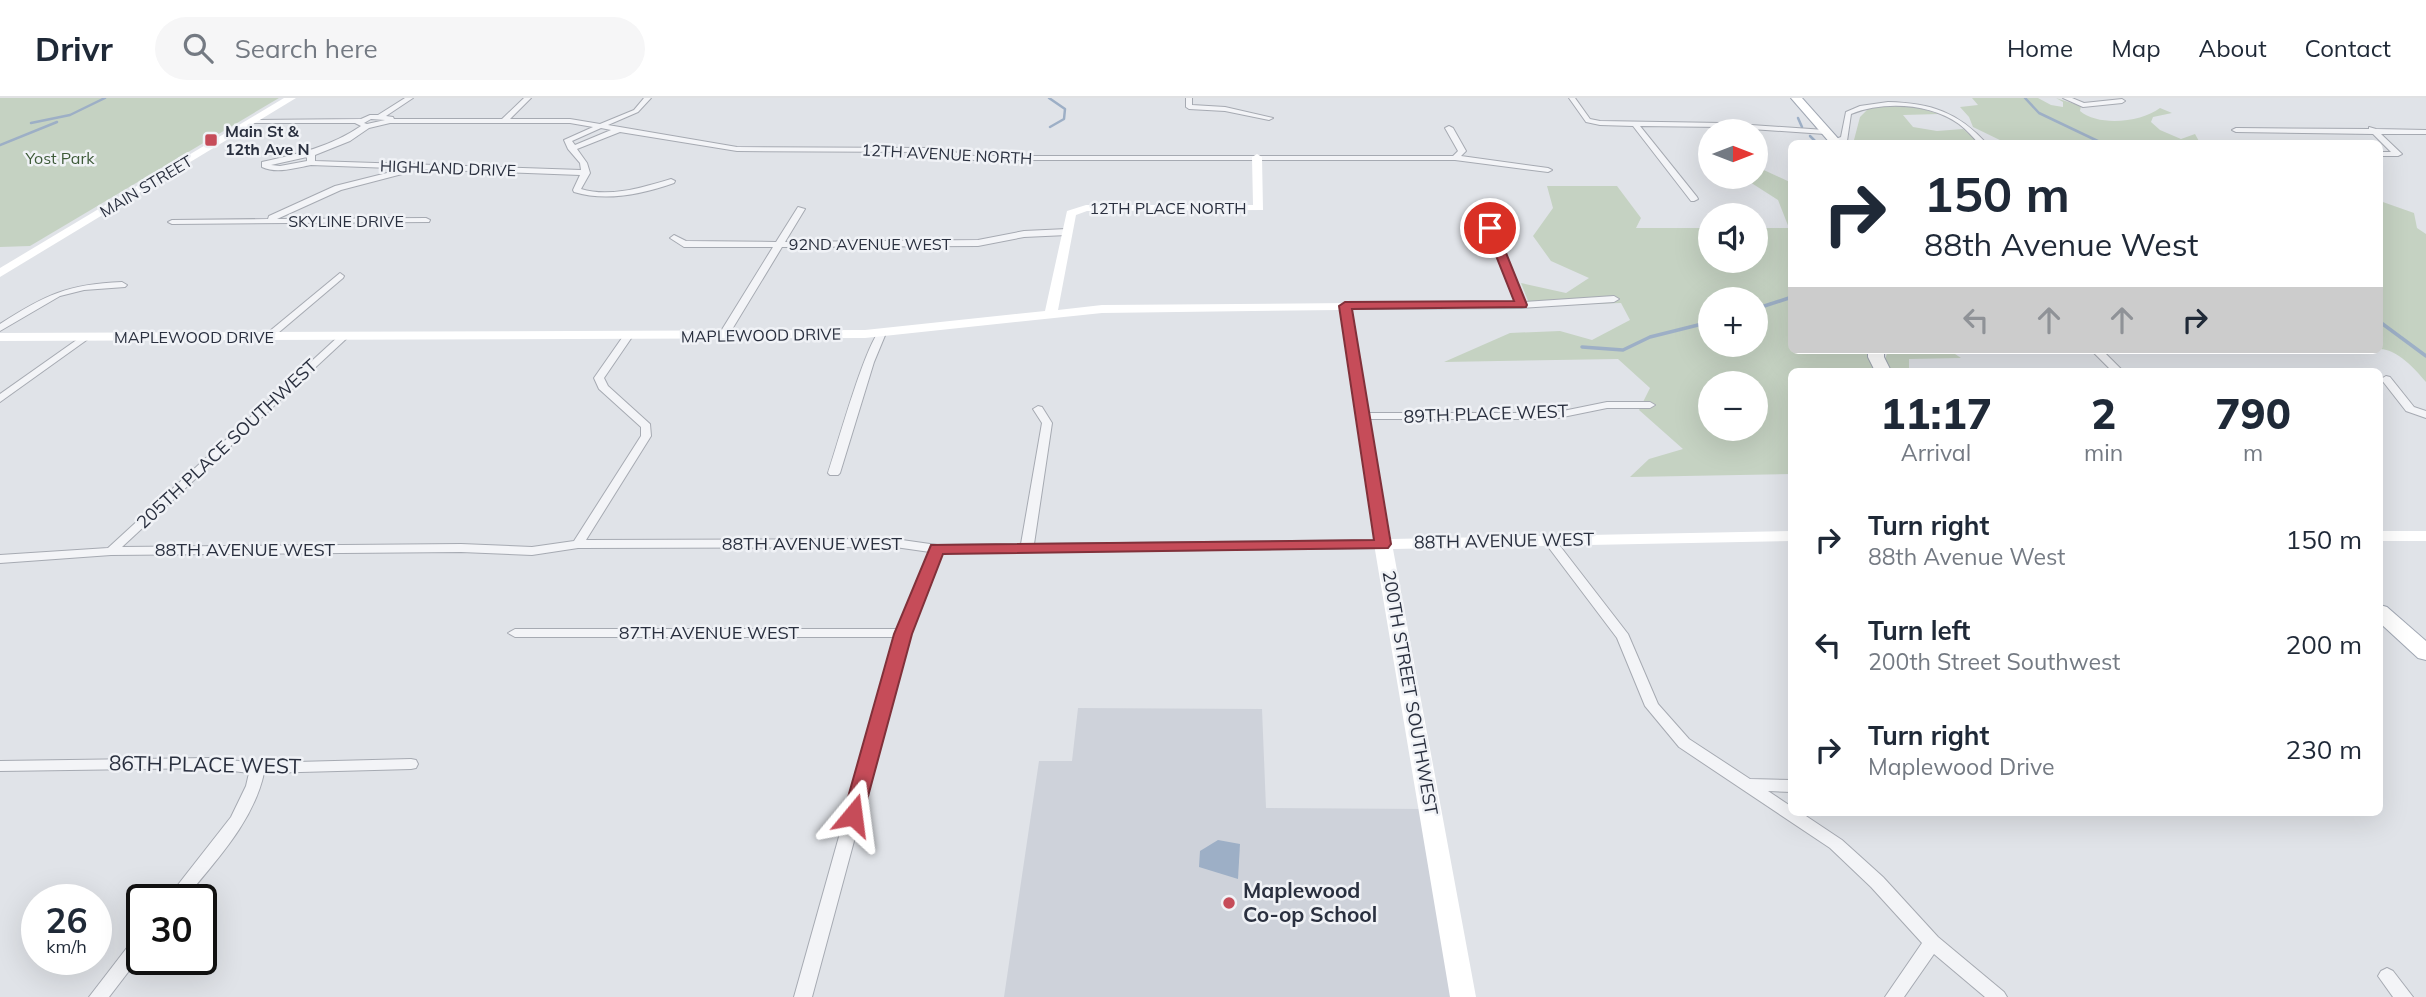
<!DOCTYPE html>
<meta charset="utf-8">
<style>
:root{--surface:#fff;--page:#f6f6f7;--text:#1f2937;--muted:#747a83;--line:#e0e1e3}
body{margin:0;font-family:Mulish,sans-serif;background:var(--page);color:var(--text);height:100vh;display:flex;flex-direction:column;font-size:26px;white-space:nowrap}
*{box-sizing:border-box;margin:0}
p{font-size:23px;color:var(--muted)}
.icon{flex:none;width:38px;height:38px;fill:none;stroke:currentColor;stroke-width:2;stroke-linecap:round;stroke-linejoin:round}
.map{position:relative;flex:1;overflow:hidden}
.panel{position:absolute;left:1788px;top:270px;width:595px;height:448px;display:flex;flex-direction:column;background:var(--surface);border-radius:10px;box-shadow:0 7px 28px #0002}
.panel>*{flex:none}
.top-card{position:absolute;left:1788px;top:42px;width:595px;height:214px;border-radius:10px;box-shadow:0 7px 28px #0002;background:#fff;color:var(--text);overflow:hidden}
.needle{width:46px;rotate:90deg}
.fabs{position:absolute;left:1698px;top:21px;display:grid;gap:14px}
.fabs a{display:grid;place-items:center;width:70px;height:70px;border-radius:50%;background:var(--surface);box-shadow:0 7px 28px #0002;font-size:35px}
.speed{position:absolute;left:21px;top:786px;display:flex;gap:14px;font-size:35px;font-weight:700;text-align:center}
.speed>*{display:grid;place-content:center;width:91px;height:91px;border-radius:50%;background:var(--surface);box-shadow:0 7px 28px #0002;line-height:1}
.speed small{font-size:18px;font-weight:400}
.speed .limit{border:4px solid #111;border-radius:10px;background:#fff;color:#111}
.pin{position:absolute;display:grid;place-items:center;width:60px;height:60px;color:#fff;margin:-30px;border:4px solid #fff;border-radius:50%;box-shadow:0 2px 7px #0007}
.me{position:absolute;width:77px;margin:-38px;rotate:16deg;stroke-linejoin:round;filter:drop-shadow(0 0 5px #0008)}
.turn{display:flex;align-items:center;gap:24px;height:147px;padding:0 21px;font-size:32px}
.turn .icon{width:91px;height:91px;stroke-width:2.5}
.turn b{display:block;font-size:49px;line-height:60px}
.lanes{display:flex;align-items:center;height:66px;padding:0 21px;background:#0003;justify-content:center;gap:35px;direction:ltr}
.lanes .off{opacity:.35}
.eta{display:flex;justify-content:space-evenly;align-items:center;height:119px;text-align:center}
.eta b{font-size:42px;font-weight:800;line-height:49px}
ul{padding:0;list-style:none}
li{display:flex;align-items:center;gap:21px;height:105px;padding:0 21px}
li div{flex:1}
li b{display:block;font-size:26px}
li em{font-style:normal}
header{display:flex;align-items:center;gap:42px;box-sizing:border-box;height:98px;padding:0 35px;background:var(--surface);border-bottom:2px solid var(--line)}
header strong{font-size:33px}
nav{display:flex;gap:38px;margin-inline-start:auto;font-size:24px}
.search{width:490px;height:63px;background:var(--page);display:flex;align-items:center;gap:18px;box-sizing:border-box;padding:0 24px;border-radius:38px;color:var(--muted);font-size:26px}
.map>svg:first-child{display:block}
.built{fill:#ced2da}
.green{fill:#c5d2c2;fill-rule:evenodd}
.water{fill:#9dafc6}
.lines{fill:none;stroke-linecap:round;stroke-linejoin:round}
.stream-far1{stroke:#9dafc6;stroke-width:2.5}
.stream{stroke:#9dafc6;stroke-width:3.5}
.street-casing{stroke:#a6aab2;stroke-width:2}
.primary-casing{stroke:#a0a7b3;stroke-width:2}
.street{fill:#f3f4f7;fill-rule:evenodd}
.secondary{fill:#fff;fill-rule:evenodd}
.primary{fill:#fff;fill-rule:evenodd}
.route{fill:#c64c59;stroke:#81313a;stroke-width:2}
.poi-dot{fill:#c64c59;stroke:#f0f2f6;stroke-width:2.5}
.labels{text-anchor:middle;stroke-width:5;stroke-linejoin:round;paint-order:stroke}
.far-poi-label{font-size:16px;font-weight:bold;fill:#2a303f;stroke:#f0f2f6;text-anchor:start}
.far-street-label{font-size:16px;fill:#2a303f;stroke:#f0f2f6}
.far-park-label{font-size:16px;fill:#3d5a38;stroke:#f0f2f6}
.street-label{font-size:18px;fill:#2a303f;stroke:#f0f2f6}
.near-street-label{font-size:21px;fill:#2a303f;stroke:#f0f2f6}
.near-poi-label{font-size:21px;font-weight:bold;fill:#2a303f;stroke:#f0f2f6;text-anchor:start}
</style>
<header>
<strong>Drivr</strong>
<div class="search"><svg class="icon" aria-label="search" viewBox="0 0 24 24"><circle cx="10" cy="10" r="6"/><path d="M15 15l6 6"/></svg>Search here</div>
<nav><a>Home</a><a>Map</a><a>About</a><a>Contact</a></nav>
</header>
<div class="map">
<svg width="2426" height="899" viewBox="0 0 2426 899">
<rect width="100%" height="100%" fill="#e0e3e8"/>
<polygon class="built" points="1078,610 1262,611 1266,710 1425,711 1455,899 1004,899 1039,663 1072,663"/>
<g class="green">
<polygon points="0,0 279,0 30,148 0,149"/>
<path d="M1972,0H2038L2051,7L2063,9V4L2056,0L2081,8L2080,13C2099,29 2142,24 2160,10L2172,15L2153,19L2151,24L2160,32L2181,41L2195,36L2200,45H2006L1973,29L1969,19L1960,9L1978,7Z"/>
<polygon points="1910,7 1939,16 1903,17 1913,29 1937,33 1963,31 1979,45 1860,46 1854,42 1860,19 1871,8"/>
<path d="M1755,68L1792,85V252H1868L1876,273H1792V376L1630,379L1649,361L1683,351L1639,312L1650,290L1618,261L1444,264L1510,235L1560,233L1592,242L1630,222L1621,205L1530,208L1521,185L1566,195L1589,180L1551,163L1533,138L1553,110L1547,88H1617L1641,120L1636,130H1710V163H1755V130H1789L1778,102L1742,79H1755ZM1710,201H1755V247H1710ZM1710,285H1755V331H1710Z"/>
<path d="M2380,103L2414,115L2417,130L2426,136V284C2416,272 2397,251 2380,251Z"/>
<polygon points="1888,252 1949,252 1961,260 1909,261 1909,273 1891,273 1885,262"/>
</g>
<polygon class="water" points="1218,742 1240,746 1238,781 1199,769 1200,753"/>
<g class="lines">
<g class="stream-far1">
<polyline points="1049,0 1065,11 1064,21 1050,29"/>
<polyline points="2025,0 2039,15 2104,46"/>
<polyline points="1798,20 1802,29"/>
<polyline points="31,25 70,17 105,0"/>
<polyline points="1810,38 1818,46"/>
<polyline points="0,47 57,24"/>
</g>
<g class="stream">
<polyline points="1755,211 1792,199"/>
<polyline points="2380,224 2426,258"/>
<polyline points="1582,249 1623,252 1650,239 1710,224"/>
</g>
<defs>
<g id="street">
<path d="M405,0H413L386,18L393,19L394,21H502L524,0H531L510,21H570L600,26L634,12L644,0H651L638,14L608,27L737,49L933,50L974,58H1453L1458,53L1445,30L1449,28L1453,30L1466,53L1461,58L1548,70L1552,72L1548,74L1455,62H974L933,54L737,53L620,34L577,51L587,65L590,75L581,91C610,100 644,89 671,81L675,83L674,85C643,96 606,104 574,94L573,92L580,77L311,67C295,70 277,76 262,69V64C298,56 330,49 361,28L355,25H253L249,23L251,22L361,21L370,17H378ZM371,21L385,22L367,26L364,25ZM390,25H570L593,29L564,42L568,51L580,65L581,72L315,63V57L350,43L369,30ZM601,30L611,32L575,47L572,43ZM307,59V63L280,68L271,67Z"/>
<polygon points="1186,0 1192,0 1192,7 1225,9 1273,20 1269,22 1225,13 1189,11 1186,9"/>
<polygon points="1569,0 1575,0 1590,21 1600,23 1722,25 1825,32 1829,34 1825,36 1722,29 1640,28 1697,99 1698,101 1694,103 1691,103 1633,28 1600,27 1586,24"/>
<polygon points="2063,0 2072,0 2084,5 2122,1 2125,3 2122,5 2083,9"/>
<path d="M1888,4C1931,5 1958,14 1987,46H1979C1973,39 1967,32 1959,26C1929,5 1884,3 1851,16L1847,43L1834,45L1830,43L1841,39L1846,14L1860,8Z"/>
<polygon points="2369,29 2376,31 2426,32 2426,36 2381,36 2402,56 2398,58 2380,58 2380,54 2391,54 2373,36 2236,34 2232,32 2236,30 2369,31"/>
<polygon points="403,71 406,71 406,75 341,92 277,121 426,120 430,122 429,124 172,126 168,124 172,122 268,121 269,118 335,88"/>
<polygon points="798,109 805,111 785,144 978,142 1024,133 1067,131 1071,134 1067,137 1024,139 978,148 782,149 728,238 723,241 720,240 718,238 773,149 684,149 670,140 674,137 686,143 776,144"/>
<polygon points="1490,127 1494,130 1524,204 1614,198 1619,201 1614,204 1521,210 1345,211 1340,208 1345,205 1515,204 1486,130"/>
<polygon points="340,175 344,178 343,180 271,241 265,241 265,237"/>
<path d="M122,184L127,187L125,189L84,192L60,198L0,233V226C45,197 68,186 122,184Z"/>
<path d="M881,232L886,235L874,264L840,375L838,377H830L828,375C836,352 867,240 881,232Z"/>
<polygon points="85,236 90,239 88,241 0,304 0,296"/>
<polygon points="343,236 348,239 346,241 122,449 461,446 532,449 574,443 641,338 641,329 599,291 594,280 624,237 627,236 632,239 604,280 608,288 650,326 651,338 586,442 895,441 937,447 1021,446 1042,325 1033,311 1038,308 1042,309 1052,325 1034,446 1383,442 1389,446 1383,450 942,455 910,535 812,899 794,899 895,539 515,539 508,535 515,531 898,531 930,454 895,449 578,450 532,457 461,454 111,457 0,465 0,457 108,450 340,237"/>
<polygon points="2091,252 2102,252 2123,273 2112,273"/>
<polygon points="2386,278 2390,279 2414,309 2426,313 2426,320 2406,313 2381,281"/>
<polygon points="1607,304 1650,304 1655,307 1650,310 1607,310 1558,320 1536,321 1363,321 1358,318 1363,315 1536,315 1558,314"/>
<polygon points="1549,438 1553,439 1628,536 1658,606 1689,641 1750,681 1792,682 1792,694 1768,693 1792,709 1792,714 1800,714 1842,742 1883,779 1938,839 2004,894 2007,899 1985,899 1934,856 1904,899 1885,899 1922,845 1871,789 1830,750 1679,649 1645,608 1617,540 1543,442"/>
<path d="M209,660L258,665L411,661L416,662L418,666L416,670L411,671L264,675C253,725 215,763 184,802H166L231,719L246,688L249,675L209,670L0,673V663Z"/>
<polygon points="142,836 142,856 109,899 89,899 136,838"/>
<polygon points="2387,870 2393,873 2413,899 2393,899 2378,878 2381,873"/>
</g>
<g id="primary">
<polygon points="1791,0 1802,0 1843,46 1831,46"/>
<polygon points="1868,252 1884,252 1884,259 1891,273 1875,273 1868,259"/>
<polygon points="2380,507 2387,509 2426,543 2426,562 2418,560 2380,525"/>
</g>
</defs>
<use href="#street" class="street-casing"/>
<use href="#primary" class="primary-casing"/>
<use href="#street" class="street"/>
<g class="secondary">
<polygon points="284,0 296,0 0,179 0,170"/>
<polygon points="1257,56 1262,59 1263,112 1087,113 1076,117 1058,212 1102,207 1350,205 1391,441 1792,433 1792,443 1393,451 1476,899 1450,899 1374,446 1339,212 1102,215 865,240 0,243 0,235 865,232 1045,213 1067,113 1086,107 1253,107 1252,59"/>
<rect x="2380" y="433" width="46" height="10"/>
</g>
<use href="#primary" class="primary"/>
</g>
<polygon class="route" points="1490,127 1496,130 1527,207 1526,209 1352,211 1391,446 1388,450 943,456 912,536 863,717 860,723 853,725 845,723 843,717 894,536 931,447 1374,442 1339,208 1345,204 1514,203 1485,130"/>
<g class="poi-dot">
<rect x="204" y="35" width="14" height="14" rx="3.5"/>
<circle cx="1229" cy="805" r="7"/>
</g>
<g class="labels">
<g class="far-poi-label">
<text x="225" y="39">Main St &amp;<tspan x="225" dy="18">12th Ave N</tspan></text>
</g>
<g class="far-street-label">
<text transform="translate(947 56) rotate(3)" y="6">12TH AVENUE NORTH</text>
<text transform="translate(448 70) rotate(2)" y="6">HIGHLAND DRIVE</text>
<text transform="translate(146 88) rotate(-31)" y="6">MAIN STREET</text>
<text x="1168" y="116">12TH PLACE NORTH</text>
<text x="346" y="129">SKYLINE DRIVE</text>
<text x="870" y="152">92ND AVENUE WEST</text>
<text transform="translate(761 237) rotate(-1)" y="6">MAPLEWOOD DRIVE</text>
<text x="194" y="245">MAPLEWOOD DRIVE</text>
</g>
<g class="far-park-label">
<text x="60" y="66">Yost Park</text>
</g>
<g class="street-label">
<text transform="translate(1486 316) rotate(-2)" y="6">89TH PLACE WEST</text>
<text transform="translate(227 346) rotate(-43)" y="6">205TH PLACE SOUTHWEST</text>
<text transform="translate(1504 443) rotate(-1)" y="6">88TH AVENUE WEST</text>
<text x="812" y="452">88TH AVENUE WEST</text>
<text x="245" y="458">88TH AVENUE WEST</text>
<text x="709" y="541">87TH AVENUE WEST</text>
<text transform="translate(1410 595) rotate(80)" y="6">200TH STREET SOUTHWEST</text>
</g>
<g class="near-street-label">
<text transform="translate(205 667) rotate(1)" y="7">86TH PLACE WEST</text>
</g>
<g class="near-poi-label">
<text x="1243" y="800">Maplewood<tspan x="1243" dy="24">Co-op School</tspan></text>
</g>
</g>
</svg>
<div class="fabs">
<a><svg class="needle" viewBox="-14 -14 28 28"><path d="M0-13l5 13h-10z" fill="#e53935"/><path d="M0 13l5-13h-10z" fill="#747a83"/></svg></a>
<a><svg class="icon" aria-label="sound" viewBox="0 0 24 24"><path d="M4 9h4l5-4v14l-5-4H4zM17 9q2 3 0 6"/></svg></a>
<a>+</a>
<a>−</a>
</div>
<div class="speed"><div>26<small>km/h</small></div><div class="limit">30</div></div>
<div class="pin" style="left:1490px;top:130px;background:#d93025"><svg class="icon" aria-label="arrive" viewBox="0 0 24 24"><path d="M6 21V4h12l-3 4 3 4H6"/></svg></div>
<svg class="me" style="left:853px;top:717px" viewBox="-20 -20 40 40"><path d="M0-17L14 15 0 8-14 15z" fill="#c64c59" stroke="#fff" stroke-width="4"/></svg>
<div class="top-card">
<div class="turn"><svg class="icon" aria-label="right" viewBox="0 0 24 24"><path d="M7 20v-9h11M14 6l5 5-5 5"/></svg><div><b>150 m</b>88th Avenue West</div></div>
<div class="lanes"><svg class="icon off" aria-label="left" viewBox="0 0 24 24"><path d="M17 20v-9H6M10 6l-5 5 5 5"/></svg><svg class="icon off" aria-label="ahead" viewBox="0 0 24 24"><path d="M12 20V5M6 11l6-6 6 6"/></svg><svg class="icon off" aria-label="ahead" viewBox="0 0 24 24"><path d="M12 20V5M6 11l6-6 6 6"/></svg><svg class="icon" aria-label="right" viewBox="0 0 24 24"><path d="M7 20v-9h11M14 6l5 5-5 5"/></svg></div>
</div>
<section class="panel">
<div class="eta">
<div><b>11:17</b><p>Arrival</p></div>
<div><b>2</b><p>min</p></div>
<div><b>790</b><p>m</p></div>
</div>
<ul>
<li><svg class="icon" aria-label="right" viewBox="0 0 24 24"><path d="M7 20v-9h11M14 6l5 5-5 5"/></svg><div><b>Turn right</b><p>88th Avenue West</p></div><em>150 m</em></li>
<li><svg class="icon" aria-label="left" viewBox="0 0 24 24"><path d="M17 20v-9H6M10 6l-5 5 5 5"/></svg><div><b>Turn left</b><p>200th Street Southwest</p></div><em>200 m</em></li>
<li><svg class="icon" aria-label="right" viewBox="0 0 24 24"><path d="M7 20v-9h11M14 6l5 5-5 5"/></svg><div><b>Turn right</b><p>Maplewood Drive</p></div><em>230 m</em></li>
</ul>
</section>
</div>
